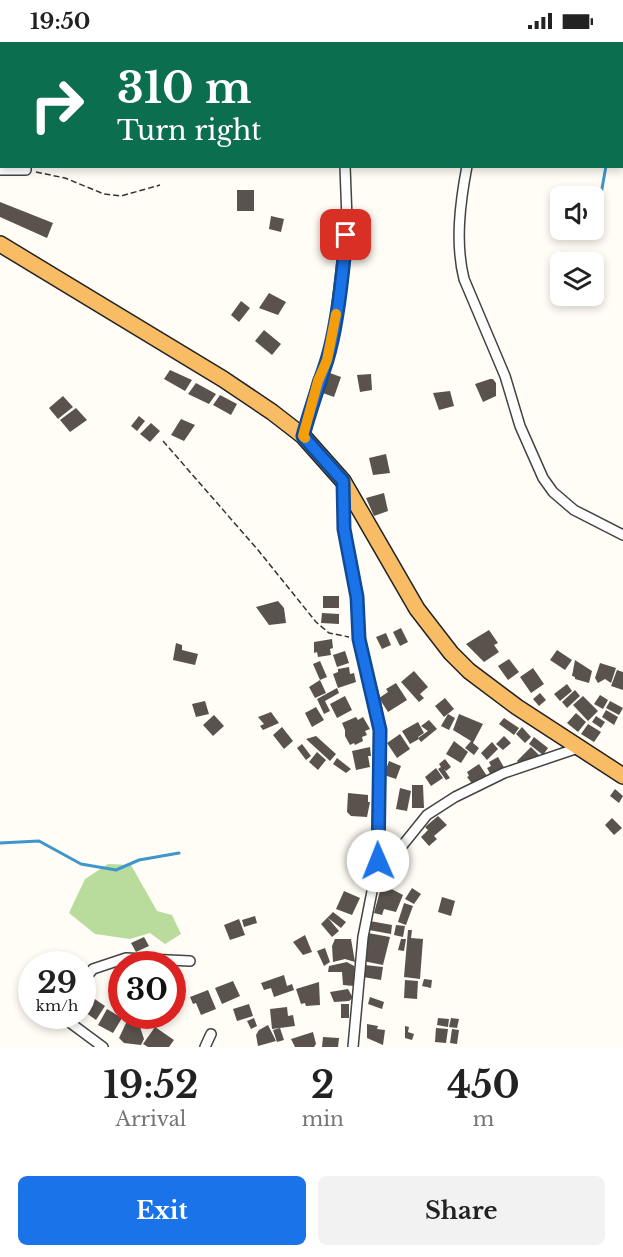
<!DOCTYPE html>
<style>
:root{--surface:#fff;--page:#f2f2f2;--text:#222;--muted:#767676;--accent:#1a73e8}
body{margin:0;font-family:"Libre Baskerville",serif;background:var(--page);color:var(--text);height:100vh;display:flex;flex-direction:column;font-size:22px;white-space:nowrap}
*{box-sizing:border-box;margin:0}
p{font-size:20px;color:var(--muted)}
.icon{flex:none;width:33px;height:33px;fill:none;stroke:currentColor;stroke-width:2;stroke-linecap:round;stroke-linejoin:round}
.map{position:relative;height:1005px;overflow:hidden}
.sheet{display:flex;flex-direction:column;background:var(--surface);flex:1}
.sheet>*{flex:none}
.top-card{position:absolute;left:0px;top:0px;width:624px;height:126px;box-shadow:0 3px 9px #0003;background:#0b6e4f;color:#fff;overflow:hidden}
.tools{position:absolute;left:550px;top:144px;display:grid;gap:12px}
.tools a{display:grid;place-items:center;width:54px;height:54px;border-radius:9px;background:var(--surface);box-shadow:0 3px 9px #0003;font-size:30px}
.speed{position:absolute;left:18px;top:909px;display:flex;gap:12px;font-size:30px;font-weight:700;text-align:center}
.speed>*{display:grid;place-content:center;width:78px;height:78px;border-radius:50%;background:var(--surface);box-shadow:0 3px 9px #0003;line-height:1}
.speed small{font-size:15px;font-weight:400}
.speed .limit{border:9px solid #d22;background:#fff;color:#111}
.pin{position:absolute;display:grid;place-items:center;width:51px;height:51px;color:#fff;margin:-26px;border-radius:12px;box-shadow:0 3px 9px #0006}
.me{position:absolute;width:66px;margin:-33px;rotate:359deg;stroke-linejoin:round;filter:drop-shadow(0 0 4px #0008)}
.turn{display:flex;align-items:center;gap:21px;height:126px;padding:0 18px;font-size:27px}
.turn .icon{width:78px;height:78px;stroke-width:2.5}
.turn b{display:block;font-size:42px;line-height:51px}
.eta{display:flex;justify-content:space-evenly;align-items:center;height:102px;text-align:center}
.eta b{font-size:36px;font-weight:800;line-height:42px}
.action{display:flex;gap:12px;margin-top:auto;padding:12px 18px}
.action a{flex:1;height:69px;border-radius:9px;background:var(--accent);color:#fff;font-size:24px;font-weight:800;line-height:69px;text-align:center}
.action a+a{background:var(--page);color:var(--text)}
.status{display:flex;justify-content:space-between;align-items:center;height:42px;padding:0 30px;background:var(--surface);direction:ltr}
.status svg{height:16px;fill:currentColor}
.map>svg:first-child{display:block}
.forest{fill:#b9dc9c}
.lines{fill:none;stroke-linecap:round;stroke-linejoin:round}
.stream{stroke:#3f96cf;stroke-width:3}
.building{fill:#5a524d}
.minor-casing{stroke:#444;stroke-width:12}
.trunk-casing{stroke:#222;stroke-width:18}
.path{stroke:#333;stroke-width:1.5;stroke-dasharray:6 3;stroke-linecap:butt}
.minor{stroke:#fff;stroke-width:9}
.trunk{stroke:#f7bc64;stroke-width:15}
.route-casing{stroke:#114b97;stroke-width:15}
.route{stroke:#1a73e8;stroke-width:10}
.slow{stroke:#f59e0b;stroke-width:10}
</style>
<div class="status"><b>19:50</b><svg viewBox="0 0 49 12"><path d="M0 12V9h3v3zM5 12V6h3v6zM10 12V3h3v9zM15 12V0h3v12zM26 1h20v11H26zM47 4h2v5h-2z"/></svg></div>
<div class="map">
<svg width="623" height="1005" viewBox="0 0 623 1005">
<rect width="100%" height="100%" fill="#fffdf5"/>
<polygon class="forest" points="108,822 131,823 157,869 172,873 181,892 165,902 150,891 130,897 95,892 69,871 85,837"/>
<g class="lines">
<g class="stream">
<polyline points="622,66 623,65"/>
<polyline points="601,152 606,124"/>
<polyline points="0,801 39,799 81,822 116,828 139,818 179,811"/>
</g>
</g>
<g class="building">
<rect x="237" y="148" width="17" height="21"/>
<polygon points="0,160 53,181 47,196 0,175"/>
<polygon points="271,174 284,177 281,190 269,187"/>
<polygon points="269,251 286,260 278,273 259,266"/>
<polygon points="241,259 250,266 239,280 231,273"/>
<polygon points="264,288 281,302 272,313 255,299"/>
<polygon points="170,328 192,338 185,349 164,337"/>
<polygon points="327,330 341,335 334,355 320,350"/>
<polygon points="371,332 372,348 360,350 357,333"/>
<polygon points="490,337 493,337 496,341 496,354 483,360 475,342"/>
<polygon points="196,341 216,352 209,362 188,352"/>
<polygon points="450,349 454,364 439,368 433,351"/>
<polygon points="220,353 237,362 231,373 213,363"/>
<polygon points="63,354 73,365 58,377 49,366"/>
<polygon points="76,366 87,378 70,390 60,378"/>
<polygon points="139,374 145,379 137,389 131,384"/>
<polygon points="181,377 195,383 184,399 171,393"/>
<polygon points="151,381 160,389 150,400 140,392"/>
<polygon points="386,412 390,431 373,433 369,416"/>
<polygon points="384,451 388,469 374,474 366,456"/>
<rect x="323" y="554" width="16" height="12"/>
<polygon points="278,559 284,566 286,581 269,583 256,565"/>
<polygon points="322,571 339,572 339,582 321,581"/>
<polygon points="401,586 408,600 400,604 393,590"/>
<polygon points="489,588 498,601 494,603 499,610 484,620 466,602"/>
<polygon points="386,591 391,603 382,607 376,595"/>
<polygon points="332,597 333,606 330,607 331,613 318,615 317,610 314,611 314,600"/>
<polygon points="176,601 182,603 182,608 198,612 195,623 173,618"/>
<polygon points="557,608 572,618 565,628 550,618"/>
<polygon points="345,609 349,621 337,625 333,613"/>
<polygon points="509,617 519,630 508,638 498,624"/>
<polygon points="575,618 592,629 589,641 575,637 575,635 572,634"/>
<polygon points="320,619 327,635 320,638 326,651 315,656 309,645 320,638 313,622"/>
<polygon points="600,621 616,626 611,641 605,637 598,641 595,636"/>
<polygon points="349,625 350,632 354,631 356,640 338,646 333,632 338,630 338,627"/>
<polygon points="533,626 544,642 531,651 520,635"/>
<polygon points="617,628 623,630 623,648 611,644"/>
<polygon points="414,629 428,645 420,652 424,656 419,660 401,640"/>
<polygon points="396,641 407,658 388,670 379,656 388,650 386,647"/>
<polygon points="567,642 572,649 560,659 554,652"/>
<polygon points="337,646 339,651 325,659 330,669 324,672 317,657"/>
<polygon points="575,648 580,654 567,666 562,660"/>
<polygon points="540,651 546,658 539,664 533,657"/>
<polygon points="600,653 608,658 603,667 594,662"/>
<polygon points="345,654 352,668 337,676 330,662"/>
<polygon points="583,654 598,669 588,679 573,663"/>
<polygon points="445,656 454,667 444,675 435,664"/>
<polygon points="205,659 209,672 196,675 192,662"/>
<polygon points="610,659 623,666 619,673 606,666"/>
<polygon points="316,665 324,678 312,685 305,671"/>
<polygon points="606,668 618,675 614,683 602,675"/>
<polygon points="271,670 279,681 263,688 260,684 264,682 258,675"/>
<polygon points="576,671 586,680 578,690 567,681"/>
<polygon points="448,672 455,676 449,688 441,684"/>
<polygon points="459,672 483,682 473,701 479,706 474,713 465,706 471,699 453,688"/>
<polygon points="214,673 224,684 213,694 203,683"/>
<polygon points="596,674 605,680 601,686 592,680"/>
<polygon points="356,675 358,678 363,675 370,687 365,689 367,693 362,695 363,699 355,703 354,701 350,703 345,694 345,688 342,681"/>
<polygon points="504,676 519,686 514,693 499,682"/>
<polygon points="429,678 437,687 421,700 418,696 428,689 421,684"/>
<polygon points="418,680 424,691 418,695 419,697 410,702 402,689"/>
<polygon points="588,682 601,690 594,700 581,692"/>
<polygon points="282,685 293,699 284,707 273,693"/>
<polygon points="522,685 531,695 525,701 516,692"/>
<polygon points="400,692 410,707 397,716 387,701"/>
<polygon points="316,694 336,712 330,719 306,697"/>
<polygon points="504,694 511,701 503,708 496,702"/>
<polygon points="534,695 548,706 543,713 529,702"/>
<polygon points="454,699 468,710 461,721 446,712"/>
<polygon points="492,700 498,707 487,718 481,711"/>
<polygon points="302,702 311,714 306,718 297,706"/>
<polygon points="370,705 371,714 368,714 370,725 356,728 352,709"/>
<polygon points="531,705 540,714 521,724 517,719"/>
<polygon points="317,710 326,718 318,728 309,720"/>
<polygon points="498,715 505,727 492,735 487,726 491,724 489,720"/>
<polygon points="337,716 351,727 346,731 333,722"/>
<polygon points="445,717 451,725 446,729 444,727 450,736 446,738 438,727 441,725 439,722"/>
<polygon points="389,719 401,724 396,737 384,733"/>
<polygon points="479,722 487,734 473,743 467,735 469,734 467,730"/>
<polygon points="436,726 443,736 431,744 425,735"/>
<polygon points="412,743 423,743 424,766 412,766"/>
<polygon points="400,746 411,749 407,769 396,767"/>
<polygon points="615,747 623,754 619,761 610,754"/>
<polygon points="348,751 368,753 368,760 370,760 367,775 351,774 347,770"/>
<polygon points="438,774 447,783 434,794 437,797 429,804 421,795 428,788 425,785"/>
<polygon points="612,776 622,786 614,793 605,783"/>
<polygon points="397,812 408,820 402,828 391,820"/>
<polygon points="361,820 364,827 355,830 352,823"/>
<polygon points="382,842 403,853 396,870 384,867 382,873 374,871"/>
<polygon points="412,846 421,852 414,862 405,857"/>
<polygon points="344,849 360,856 352,873 336,867"/>
<polygon points="442,855 455,859 451,874 438,870"/>
<polygon points="404,861 413,864 406,883 398,880"/>
<polygon points="333,870 346,880 341,886 328,876 339,889 332,895 321,882"/>
<polygon points="255,874 257,881 244,885 242,878"/>
<polygon points="239,877 245,893 230,898 224,883"/>
<polygon points="370,879 392,883 391,892 369,888"/>
<polygon points="396,883 405,884 403,895 394,893"/>
<polygon points="408,888 412,888 411,896 423,897 420,937 404,935"/>
<polygon points="368,891 390,895 383,923 363,919"/>
<polygon points="305,893 312,910 303,913 293,900"/>
<polygon points="144,895 149,904 136,910 131,901"/>
<polygon points="335,897 351,897 355,920 345,917 333,920 332,904"/>
<polygon points="401,897 406,897 404,909 398,908"/>
<polygon points="325,906 330,920 324,924 317,909"/>
<polygon points="347,920 354,924 356,935 354,944 343,943 342,930 328,930 329,924"/>
<polygon points="365,923 383,925 381,938 363,935"/>
<polygon points="284,933 287,944 292,942 294,948 274,955 271,946 264,948 261,941"/>
<polygon points="424,937 432,938 431,946 422,944"/>
<polygon points="405,938 418,939 417,957 404,956"/>
<polygon points="233,939 240,954 222,962 215,946"/>
<polygon points="319,940 320,963 306,964 305,961 301,962 296,947"/>
<polygon points="348,947 353,956 349,959 334,960 330,950"/>
<polygon points="208,948 216,967 201,973 196,961 193,962 190,955"/>
<polygon points="86,951 105,964 96,978 82,968 82,957"/>
<polygon points="370,955 384,960 382,967 368,962"/>
<polygon points="249,962 253,974 237,979 233,967"/>
<rect x="341" y="962" width="8" height="14"/>
<polygon points="287,965 288,974 293,973 295,984 272,987 270,967"/>
<polygon points="107,967 122,976 113,991 98,983"/>
<polygon points="254,976 257,984 251,987 247,979"/>
<polygon points="438,976 449,977 448,985 437,983"/>
<polygon points="451,976 459,977 457,986 449,985"/>
<polygon points="127,979 140,985 144,997 141,1003 124,1001 119,996"/>
<polygon points="367,982 378,984 377,987 385,988 383,1003 367,996"/>
<polygon points="268,983 276,999 258,1004 256,993 259,988"/>
<polygon points="405,984 409,985 408,990 414,992 412,998 405,996"/>
<polygon points="155,985 174,998 169,1005 148,1005 143,1002"/>
<polygon points="280,986 284,998 277,1000 273,988"/>
<polygon points="436,986 448,987 446,1001 435,1000"/>
<polygon points="452,987 459,988 457,1002 450,1001"/>
<polygon points="313,990 316,1002 314,1005 295,1005 291,997"/>
<polygon points="323,995 339,996 338,1005 322,1005"/>
</g>
<g class="lines">
<defs>
<g id="minor">
<polyline points="330,0 330,2"/>
<polyline points="520,2 520,0"/>
<polyline points="0,40 2,43"/>
<path d="M467,124C460,161 455,201 464,237L505,334L520,384L543,436L553,450L574,468L623,493"/>
<polyline points="0,128 26,128 26,124"/>
<polyline points="303,394 318,339 327,318 335,282 347,178 345,124"/>
<polyline points="343,445 344,487 357,556 359,597 376,664 380,688 381,713 378,772 378,819 363,895 353,1005"/>
<polyline points="378,819 402,804 427,773 455,755 504,731 578,706"/>
<polyline points="82,940 93,927 126,916 190,919"/>
<polyline points="66,974 65,977 103,1005"/>
<polyline points="205,1005 211,992"/>
</g>
<polyline id="trunk" points="0,202 223,337 272,370 303,394 343,439 417,567 451,611 469,629 517,665 623,734"/>
</defs>
<use href="#minor" class="minor-casing"/>
<use href="#trunk" class="trunk-casing"/>
<g class="path">
<polyline points="36,130 65,136 104,152 121,154 160,143"/>
<polyline points="163,399 258,508 316,580 329,591 349,595"/>
</g>
<use href="#minor" class="minor"/>
<use href="#trunk" class="trunk"/>
</g>
<g class="lines">
<defs>
<path id="route" d="M346,193C343,230 338,282 327,318C319,343 310,368 303,394L343,439L344,487L357,555L359,597L380,688L378,819"/>
</defs>
<use href="#route" class="route-casing"/>
<use href="#route" class="route"/>
<polyline class="slow" points="305,396 303,394 318,339 327,318 336,272"/>
</g>
</svg>
<div class="tools">
<a><svg class="icon" aria-label="sound" viewBox="0 0 24 24"><path d="M4 9h4l5-4v14l-5-4H4zM17 9q2 3 0 6"/></svg></a>
<a><svg class="icon" aria-label="layers" viewBox="0 0 24 24"><path d="M12 4l9 5-9 5-9-5zM3 14l9 5 9-5"/></svg></a>
</div>
<div class="speed"><div>29<small>km/h</small></div><div class="limit">30</div></div>
<div class="pin" style="left:346px;top:193px;background:#d93025"><svg class="icon" aria-label="arrive" viewBox="0 0 24 24"><path d="M6 21V4h12l-3 4 3 4H6"/></svg></div>
<svg class="me" style="left:378px;top:819px" viewBox="-20 -20 40 40"><circle r="19" fill="#fff"/><path d="M0-13L10 11 0 6-10 11z" fill="#1a73e8"/></svg>
<div class="top-card">
<div class="turn"><svg class="icon" aria-label="right" viewBox="0 0 24 24"><path d="M7 20v-9h11M14 6l5 5-5 5"/></svg><div><b>310 m</b>Turn right</div></div>
</div>
</div>
<section class="sheet">
<div class="eta">
<div><b>19:52</b><p>Arrival</p></div>
<div><b>2</b><p>min</p></div>
<div><b>450</b><p>m</p></div>
</div>
<div class="action"><a>Exit</a><a>Share</a></div>
</section>
